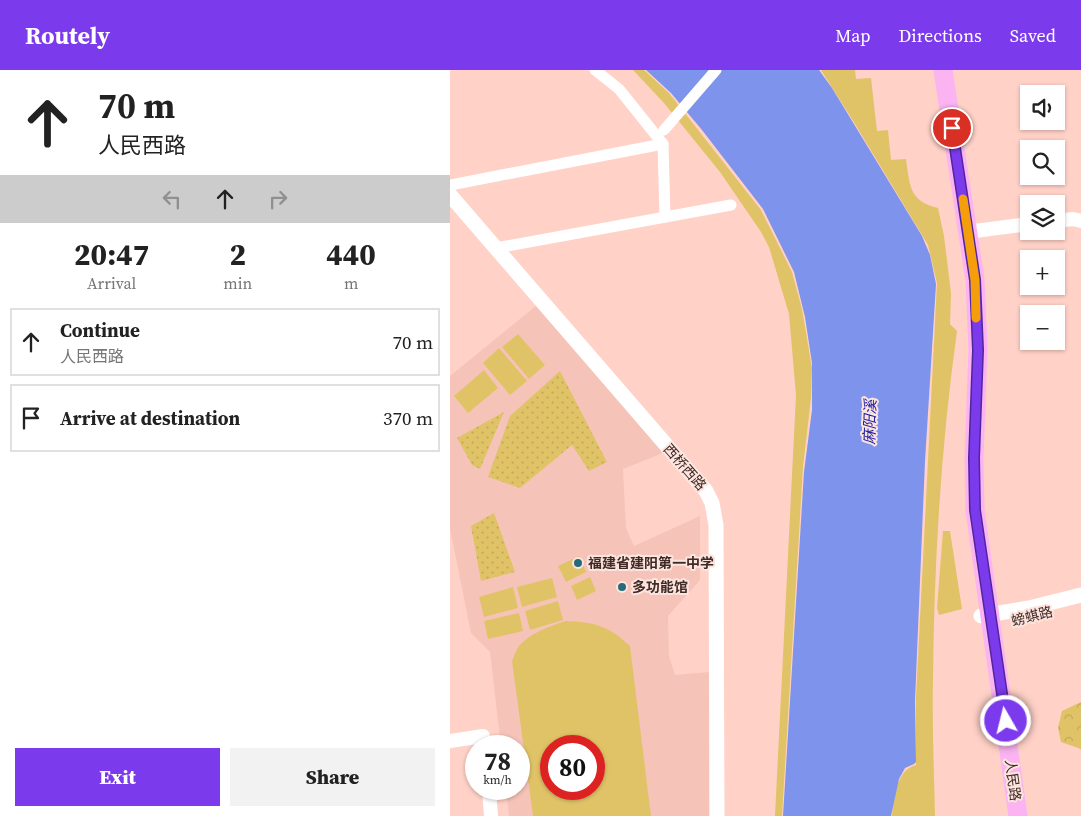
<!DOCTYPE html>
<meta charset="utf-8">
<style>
:root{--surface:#fff;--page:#f2f2f2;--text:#222;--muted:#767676;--line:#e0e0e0;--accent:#7c3aed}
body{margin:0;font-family:"Source Serif 4","Noto Sans SC",serif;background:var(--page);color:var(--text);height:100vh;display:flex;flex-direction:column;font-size:19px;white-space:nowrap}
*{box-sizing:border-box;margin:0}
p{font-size:16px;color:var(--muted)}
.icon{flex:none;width:28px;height:28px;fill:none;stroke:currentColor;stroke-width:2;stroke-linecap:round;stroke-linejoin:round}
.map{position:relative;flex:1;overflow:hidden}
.drawer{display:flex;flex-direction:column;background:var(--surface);width:450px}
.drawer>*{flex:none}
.hud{background:#fff;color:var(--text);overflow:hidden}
.fabs{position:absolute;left:570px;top:15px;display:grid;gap:10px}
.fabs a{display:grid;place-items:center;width:45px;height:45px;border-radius:0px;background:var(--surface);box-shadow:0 1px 4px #0004;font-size:25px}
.speed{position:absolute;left:15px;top:665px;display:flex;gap:10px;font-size:25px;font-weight:700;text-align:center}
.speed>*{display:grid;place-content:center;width:65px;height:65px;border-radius:50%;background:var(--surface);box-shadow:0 1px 4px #0004;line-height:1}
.speed small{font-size:12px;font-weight:400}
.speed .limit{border:8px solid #d22;background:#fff;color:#111}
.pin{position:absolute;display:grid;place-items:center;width:42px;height:42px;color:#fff;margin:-21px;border:2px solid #fff;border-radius:50%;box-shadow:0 1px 5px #0007}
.me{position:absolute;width:55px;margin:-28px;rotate:352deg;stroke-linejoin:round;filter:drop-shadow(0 0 4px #0008)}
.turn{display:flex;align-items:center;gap:18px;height:105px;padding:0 15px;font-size:22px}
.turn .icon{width:65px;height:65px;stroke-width:2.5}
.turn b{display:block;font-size:35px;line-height:42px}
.lanes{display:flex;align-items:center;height:48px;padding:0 15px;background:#0003;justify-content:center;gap:25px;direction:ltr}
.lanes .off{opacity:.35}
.eta{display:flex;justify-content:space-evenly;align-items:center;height:85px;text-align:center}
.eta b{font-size:30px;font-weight:800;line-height:35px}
.cta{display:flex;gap:10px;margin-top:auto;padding:10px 15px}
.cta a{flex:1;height:58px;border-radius:0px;background:var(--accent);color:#fff;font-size:20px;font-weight:800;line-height:58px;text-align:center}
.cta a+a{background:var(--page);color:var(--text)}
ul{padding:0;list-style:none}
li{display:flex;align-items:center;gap:15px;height:68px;margin:0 10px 8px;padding:0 5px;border:2px solid var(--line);border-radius:0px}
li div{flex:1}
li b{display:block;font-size:19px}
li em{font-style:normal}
header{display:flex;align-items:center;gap:30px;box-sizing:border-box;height:70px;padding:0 25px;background:var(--accent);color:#fff}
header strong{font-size:24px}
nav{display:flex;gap:28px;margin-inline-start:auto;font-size:18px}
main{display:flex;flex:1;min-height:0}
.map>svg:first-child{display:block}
.built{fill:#f6c3b8;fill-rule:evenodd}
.grass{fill:url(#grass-dots)}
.forest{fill:url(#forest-crowns)}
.park{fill:#e1c367;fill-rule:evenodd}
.water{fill:#7d93ec}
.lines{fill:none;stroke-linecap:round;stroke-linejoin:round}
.minor{stroke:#fff;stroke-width:11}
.tertiary{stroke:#fff;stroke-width:14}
.secondary{stroke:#fff;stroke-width:15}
.trunk{stroke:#fbb3f2;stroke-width:19}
.route-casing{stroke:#51269a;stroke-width:12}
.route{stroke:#7c3aed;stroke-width:9}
.slow{stroke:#f59e0b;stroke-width:9}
.poi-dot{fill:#246c79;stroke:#fce4df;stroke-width:2}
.labels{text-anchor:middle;stroke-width:4;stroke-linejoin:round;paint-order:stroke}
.street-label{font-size:14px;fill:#402a25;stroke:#fce4df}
.poi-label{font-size:14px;font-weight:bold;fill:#402a25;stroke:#fce4df;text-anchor:start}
.water-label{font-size:15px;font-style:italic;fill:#2423a4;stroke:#fce4df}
</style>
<header>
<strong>Routely</strong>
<nav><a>Map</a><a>Directions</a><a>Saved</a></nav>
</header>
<main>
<section class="drawer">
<div class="hud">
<div class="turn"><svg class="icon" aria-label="ahead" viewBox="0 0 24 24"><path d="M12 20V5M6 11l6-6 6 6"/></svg><div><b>70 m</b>人民西路</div></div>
<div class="lanes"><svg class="icon off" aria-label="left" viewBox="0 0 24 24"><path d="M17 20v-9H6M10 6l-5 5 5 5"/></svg><svg class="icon" aria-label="ahead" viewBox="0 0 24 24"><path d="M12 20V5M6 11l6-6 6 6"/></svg><svg class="icon off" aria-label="right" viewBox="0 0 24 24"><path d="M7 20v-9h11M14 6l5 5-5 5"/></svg></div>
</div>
<div class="eta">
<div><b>20:47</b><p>Arrival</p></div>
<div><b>2</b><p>min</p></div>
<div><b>440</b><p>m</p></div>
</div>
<ul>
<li><svg class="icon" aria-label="ahead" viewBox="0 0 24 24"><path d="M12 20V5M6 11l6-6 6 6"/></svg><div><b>Continue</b><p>人民西路</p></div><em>70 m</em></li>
<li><svg class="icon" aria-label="arrive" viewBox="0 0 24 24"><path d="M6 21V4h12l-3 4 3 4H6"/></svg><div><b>Arrive at destination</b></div><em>370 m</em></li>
</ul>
<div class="cta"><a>Exit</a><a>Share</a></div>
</section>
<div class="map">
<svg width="631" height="746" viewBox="0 0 631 746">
<defs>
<pattern id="grass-dots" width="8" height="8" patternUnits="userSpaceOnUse" patternTransform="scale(1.25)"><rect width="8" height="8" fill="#e1c367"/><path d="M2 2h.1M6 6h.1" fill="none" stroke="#c2a859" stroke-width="1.8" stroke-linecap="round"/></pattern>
<pattern id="forest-crowns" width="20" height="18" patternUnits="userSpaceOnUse" patternTransform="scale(1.25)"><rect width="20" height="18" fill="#e1c367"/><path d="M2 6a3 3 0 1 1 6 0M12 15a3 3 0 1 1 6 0" fill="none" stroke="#c2a859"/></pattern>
</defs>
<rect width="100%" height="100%" fill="#ffd1c7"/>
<path class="built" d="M87,235L213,383L173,399L176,458L184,476L250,446V510L218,546L219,586L225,605L260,602L259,746H59L56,719H69V676H51L40,582L21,563L0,458V306ZM101,676H144V719H101Z"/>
<g class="grass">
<polygon points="110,301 157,392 139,401 122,375 70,418 38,407 60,346"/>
<polygon points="54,342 30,399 22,395 7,368"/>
<polygon points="44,443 65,502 31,511 21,456"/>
</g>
<polygon class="forest" points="631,632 631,679 611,672 608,658 612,641"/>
<g class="park">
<polygon points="183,0 194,0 219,23 311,140 342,202 352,239 362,298 361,328 353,397 332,746 325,746 346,325 339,244 319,177 311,162 270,102 214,33"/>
<path d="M371,0H405L406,9L421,8L427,61L438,60L441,90L456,89C460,116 459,131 488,138L494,166L501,223L500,254L507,261C491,376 484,493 483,609C482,655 484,700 485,746H442C444,728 446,700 466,695V628L487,213L478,175L405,54Z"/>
<polygon points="68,264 95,295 79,309 52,277"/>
<polygon points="49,278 77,311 60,325 33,293"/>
<polygon points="34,300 48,318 18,343 4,326"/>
<polygon points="493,461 500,461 512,539 489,545 487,538"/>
<polygon points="129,486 136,502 116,512 108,496"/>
<polygon points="140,507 146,521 127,530 121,516"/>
<polygon points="102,508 107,527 72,537 67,517"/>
<polygon points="63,517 68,538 34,547 29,527"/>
<polygon points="108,531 113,550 80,560 75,541"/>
<polygon points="69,543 73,561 38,569 34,551"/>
<path d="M116,551C144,552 159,556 180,576L201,746H83L62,591C64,586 66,580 69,576C80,563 100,556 116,551ZM101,676H144V719H101Z"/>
</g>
<polygon class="water" points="196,0 369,0 382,18 472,166 480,185 486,214 475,391 465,631 466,692 464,694 455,698 449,709 441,746 333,746 354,402 362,340 362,293 355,247 344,202 313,139 252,60 221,23"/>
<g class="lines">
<g class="minor">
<polyline points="145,0 169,19 213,74 215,147"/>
<polyline points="214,60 266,0"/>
<polyline points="0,115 213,74"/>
<polyline points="46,178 281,135"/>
</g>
<g class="tertiary">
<polyline points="606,151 623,149 631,151"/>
<polyline points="517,162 579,154"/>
<polyline points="0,671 33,666 34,676"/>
<polyline points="39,719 41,746"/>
</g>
<g class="secondary">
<polyline points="0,125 256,421 262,433 266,455 267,746"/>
<polyline points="531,546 579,538 631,525"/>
</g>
<polyline class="trunk" points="493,0 525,210 528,280 524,388 525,440 568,746"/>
</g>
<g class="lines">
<defs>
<polyline id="route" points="502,58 525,210 528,280 524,388 525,440 556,651"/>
</defs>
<use href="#route" class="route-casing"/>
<use href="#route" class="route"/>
<polyline class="slow" points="513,129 525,210 526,248"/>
</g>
<g class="poi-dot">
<circle cx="128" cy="493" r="5"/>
<circle cx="172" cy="517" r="5"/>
</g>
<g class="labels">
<g class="street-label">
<text transform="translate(235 397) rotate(49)" y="5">西桥西路</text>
<text transform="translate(582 546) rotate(-14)" y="5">螃蜞路</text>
<text transform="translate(563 710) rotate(82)" y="5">人民路</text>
</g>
<g class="poi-label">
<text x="138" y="498">福建省建阳第一中学</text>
<text x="182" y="522">多功能馆</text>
</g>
<g class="water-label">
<text transform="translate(420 352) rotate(-88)" y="5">麻阳溪</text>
</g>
</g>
</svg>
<div class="fabs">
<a><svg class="icon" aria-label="sound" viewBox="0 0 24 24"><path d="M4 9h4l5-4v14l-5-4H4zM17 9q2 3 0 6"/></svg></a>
<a><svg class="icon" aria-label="search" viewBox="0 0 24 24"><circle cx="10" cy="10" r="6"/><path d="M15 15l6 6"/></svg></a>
<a><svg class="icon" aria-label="layers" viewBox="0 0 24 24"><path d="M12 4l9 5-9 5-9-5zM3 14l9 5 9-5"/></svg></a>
<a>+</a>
<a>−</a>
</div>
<div class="speed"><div>78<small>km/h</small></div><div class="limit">80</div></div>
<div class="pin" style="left:502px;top:58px;background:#d93025"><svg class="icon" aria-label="arrive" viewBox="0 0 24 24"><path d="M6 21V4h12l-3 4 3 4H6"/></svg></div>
<svg class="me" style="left:556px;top:651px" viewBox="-20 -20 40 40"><circle r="17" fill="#7c3aed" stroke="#fff" stroke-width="3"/><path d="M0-11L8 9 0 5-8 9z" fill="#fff"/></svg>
</div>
</main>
